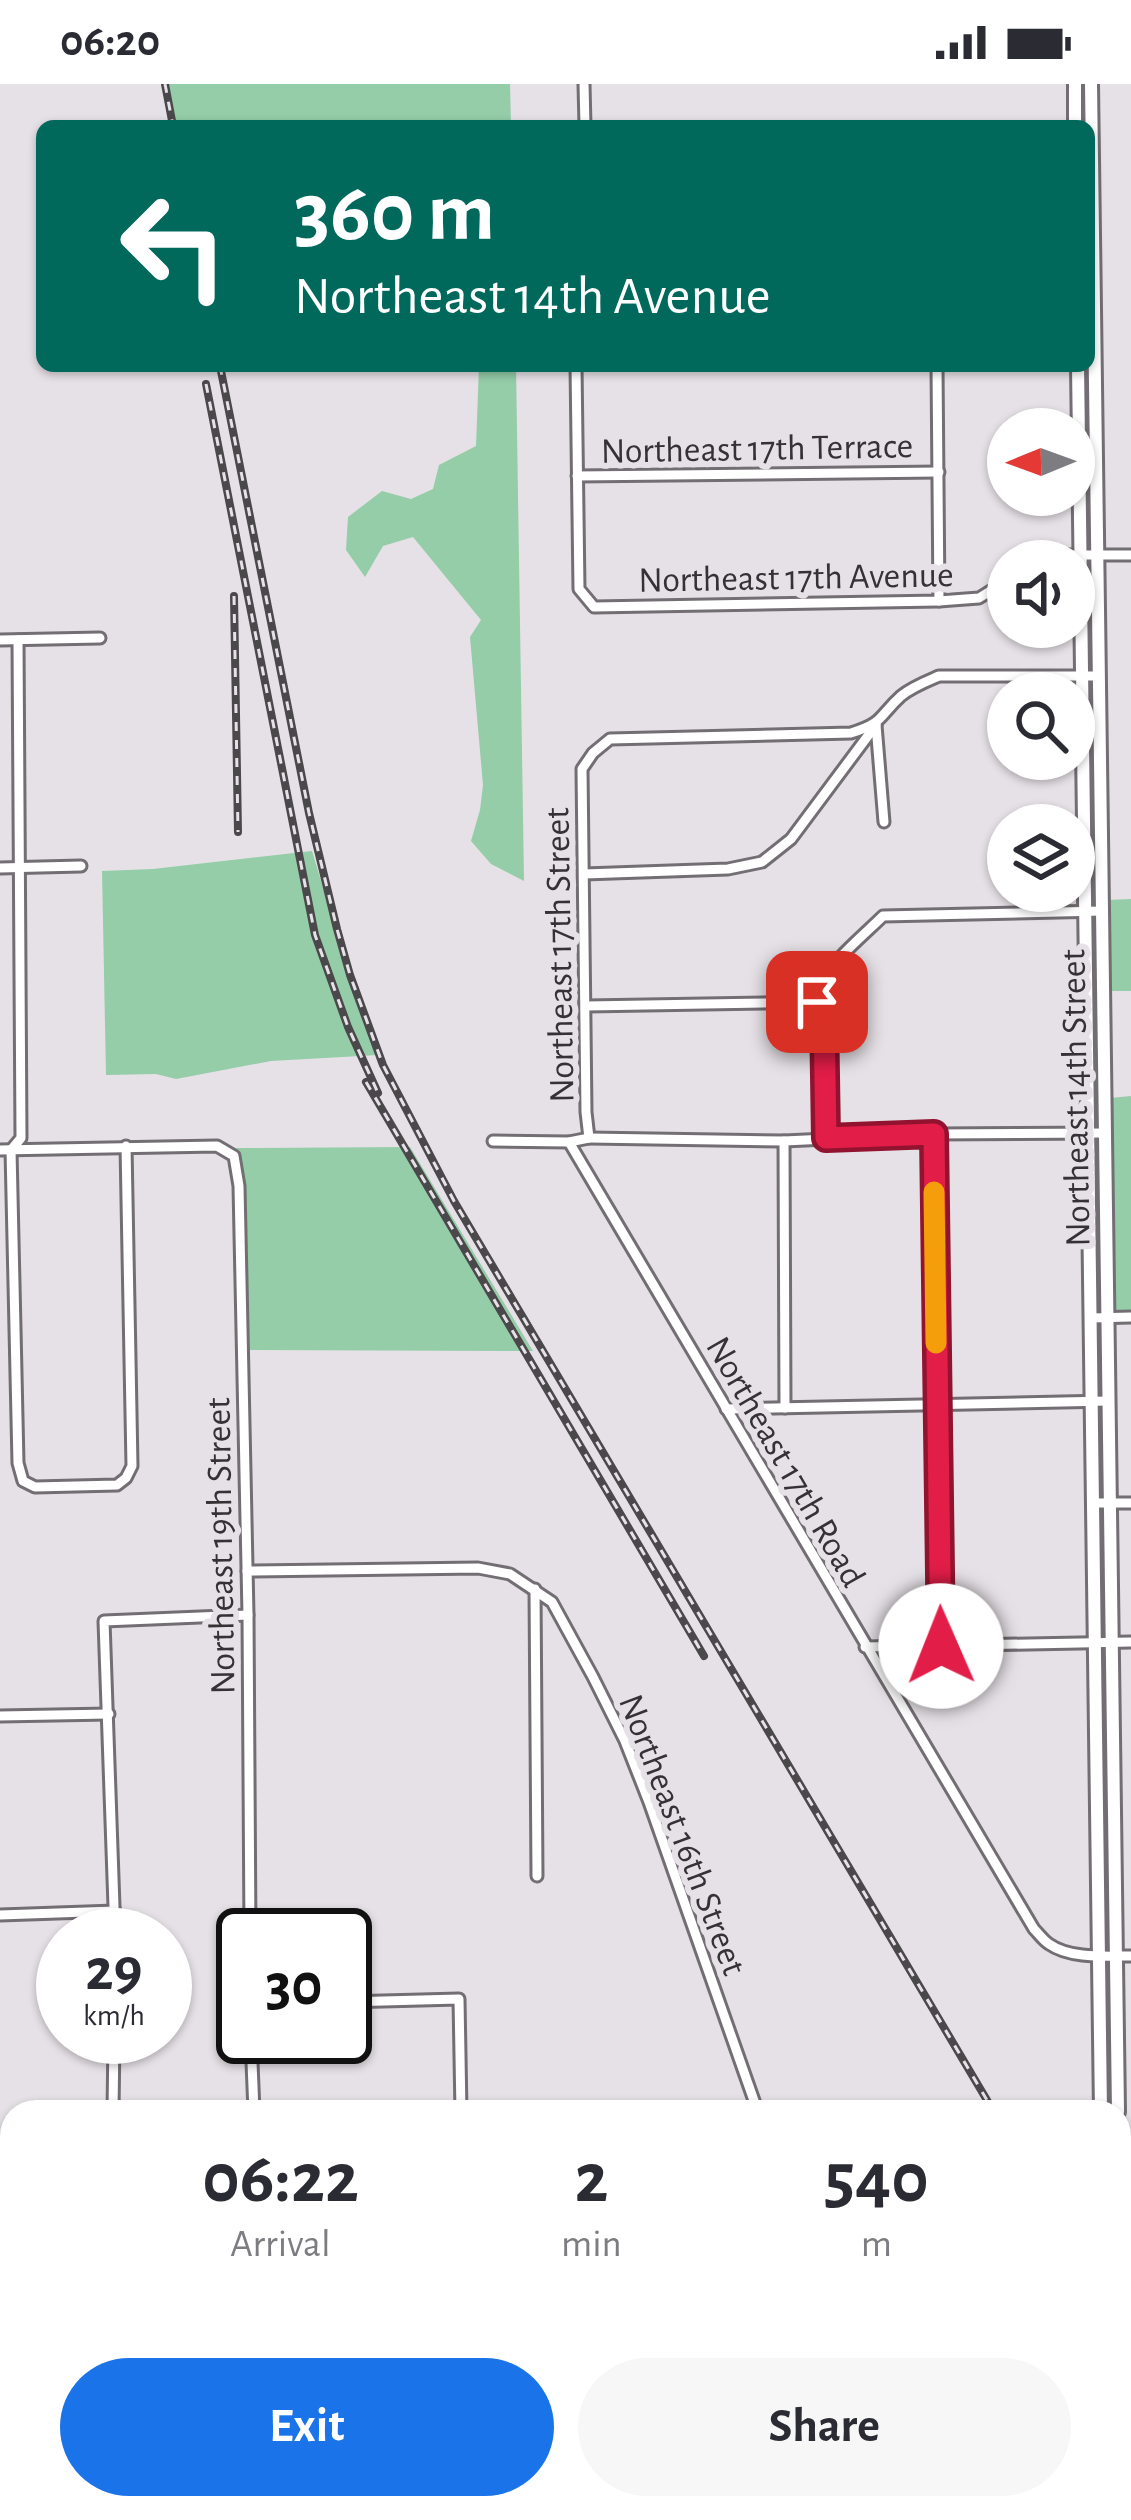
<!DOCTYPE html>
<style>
:root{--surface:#fff;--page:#f7f7f7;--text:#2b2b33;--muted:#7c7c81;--accent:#1a73e8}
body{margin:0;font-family:"Alegreya Sans",sans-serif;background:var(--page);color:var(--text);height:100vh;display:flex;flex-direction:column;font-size:45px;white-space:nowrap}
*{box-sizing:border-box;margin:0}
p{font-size:39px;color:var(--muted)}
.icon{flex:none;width:66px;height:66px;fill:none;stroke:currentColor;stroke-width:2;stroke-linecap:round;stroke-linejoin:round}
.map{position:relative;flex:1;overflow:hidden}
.panel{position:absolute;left:0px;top:2016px;width:1131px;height:420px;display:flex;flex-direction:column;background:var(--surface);border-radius:36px 36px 0 0;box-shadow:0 3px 9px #0004}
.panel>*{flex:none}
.hud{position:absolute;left:36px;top:36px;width:1059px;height:252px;border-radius:18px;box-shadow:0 3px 9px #0004;background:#00695c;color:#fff;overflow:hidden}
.needle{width:78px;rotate:269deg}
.fabs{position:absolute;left:987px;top:324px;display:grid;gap:24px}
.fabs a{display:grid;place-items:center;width:108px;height:108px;border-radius:50%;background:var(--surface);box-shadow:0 3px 9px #0004;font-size:60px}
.speed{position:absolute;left:36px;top:1824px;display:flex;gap:24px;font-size:60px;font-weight:700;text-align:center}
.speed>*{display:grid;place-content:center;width:156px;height:156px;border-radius:50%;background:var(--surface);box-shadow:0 3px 9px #0004;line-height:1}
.speed small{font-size:30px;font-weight:400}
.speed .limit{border:6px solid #111;border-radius:18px;background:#fff;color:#111}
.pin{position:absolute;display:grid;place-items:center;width:102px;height:102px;color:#fff;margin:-51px;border-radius:24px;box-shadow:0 6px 18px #0006}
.me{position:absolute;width:132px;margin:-66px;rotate:359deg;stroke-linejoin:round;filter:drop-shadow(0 0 9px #0008)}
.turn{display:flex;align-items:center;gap:42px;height:252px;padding:0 60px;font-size:54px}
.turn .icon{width:156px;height:156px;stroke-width:2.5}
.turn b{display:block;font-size:84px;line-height:102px}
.eta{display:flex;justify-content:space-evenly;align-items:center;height:204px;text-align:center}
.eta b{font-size:72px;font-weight:700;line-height:84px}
.button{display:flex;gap:24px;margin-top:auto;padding:24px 60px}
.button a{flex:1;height:138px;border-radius:72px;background:var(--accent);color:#fff;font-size:48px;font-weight:700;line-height:138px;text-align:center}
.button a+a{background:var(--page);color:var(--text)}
.status{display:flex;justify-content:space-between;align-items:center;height:84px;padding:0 60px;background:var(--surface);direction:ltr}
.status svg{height:33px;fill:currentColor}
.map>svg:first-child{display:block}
.green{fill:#94cda8}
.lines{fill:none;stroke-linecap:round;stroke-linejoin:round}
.minor-casing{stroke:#736e73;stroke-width:15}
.major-casing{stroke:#736e73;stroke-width:18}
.minor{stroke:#fff;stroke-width:9}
.major{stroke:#fff;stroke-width:12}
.rail-casing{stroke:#4b484b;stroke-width:8}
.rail{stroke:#e6e1e6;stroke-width:3;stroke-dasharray:9;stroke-linecap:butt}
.route-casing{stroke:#92132f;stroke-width:30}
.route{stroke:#e11d48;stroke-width:21}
.slow{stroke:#f59e0b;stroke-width:21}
.labels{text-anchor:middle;stroke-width:12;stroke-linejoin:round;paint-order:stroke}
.street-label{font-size:36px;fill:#343234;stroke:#e6e1e6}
</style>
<div class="status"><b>06:20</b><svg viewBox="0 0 49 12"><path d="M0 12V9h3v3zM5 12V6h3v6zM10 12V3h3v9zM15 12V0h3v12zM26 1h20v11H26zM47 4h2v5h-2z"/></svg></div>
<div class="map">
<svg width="1131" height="2436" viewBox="0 0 1131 2436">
<rect width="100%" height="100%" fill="#e6e1e6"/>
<g class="green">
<polygon points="165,0 510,0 511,42 173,42"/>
<polygon points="479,282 516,282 524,797 491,780 471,757 480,726 483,701 470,553 481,536 413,453 383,462 365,493 346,466 348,433 382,407 411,415 433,405 439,381 476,362"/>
<polygon points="312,767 365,942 378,971 271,977 176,995 156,990 106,991 102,787 153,785"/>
<polygon points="1131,815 1131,907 1108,907 1107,816"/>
<polygon points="1131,1012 1131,1229 1112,1229 1110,1014"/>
<polygon points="410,1063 533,1267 248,1266 241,1070 236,1064"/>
</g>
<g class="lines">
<defs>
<g id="minor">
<polyline points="584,0 585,42"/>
<polyline points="576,282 579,505 594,523 939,517 979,514 1008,496"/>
<polyline points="937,282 939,517"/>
<polyline points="577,392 939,388"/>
<polyline points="1043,477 1069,471 1131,471"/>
<polyline points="0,556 100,554"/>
<polyline points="18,556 21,1054 11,1066 18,1379 23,1397 35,1403 117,1401 126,1394 132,1382 126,1062"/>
<polyline points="876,641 884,738"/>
<polyline points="0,784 81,782"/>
<polyline points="584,790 728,785 762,778 791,755 876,641"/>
<polyline points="587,922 817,918"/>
<polyline points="934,1050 941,1562"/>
<polyline points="589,1054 784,1057 934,1050 1105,1049"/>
<path d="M826,1055L824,931C819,922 815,913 820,902C829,879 865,850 883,832L1102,827"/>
<path d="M493,1057L569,1058L589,1054L586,1028L582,685L593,669L610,655L851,649C884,639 878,633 901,612C912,603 925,598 939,592H1099"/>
<polyline points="784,1057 785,1324"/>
<path d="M569,1058L1034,1845C1039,1850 1043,1856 1049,1860C1070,1875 1106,1872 1131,1872"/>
<polyline points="0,1066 217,1062 234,1072 239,1102 248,1531 250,1851"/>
<polyline points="1091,1234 1131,1233"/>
<polyline points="726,1325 1108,1317"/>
<polyline points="1093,1419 1131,1419"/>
<polyline points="247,1487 478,1484 510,1490 552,1518 593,1593 625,1657 649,1718 758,2028"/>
<polyline points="535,1505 537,1792"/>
<polyline points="865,1563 1131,1558"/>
<polyline points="0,1632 109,1630"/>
<polyline points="0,1831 115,1827"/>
<polyline points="115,1851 104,1537 248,1531"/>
<polyline points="345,1918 459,1915 461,2028"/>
<polyline points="251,1953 254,2028"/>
<polyline points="113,2028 114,1953"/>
<polyline points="1119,2124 1131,2124"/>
<polyline points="0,2365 12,2367"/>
<polyline points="114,2424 114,2436"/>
<polyline points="258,2424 258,2436"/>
<polyline points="266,2424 319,2436"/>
<polyline points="400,2424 401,2436"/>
<polyline points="539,2424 540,2436"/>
<polyline points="1101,2424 1102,2436"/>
</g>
<g id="major">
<polyline points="1075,0 1075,42"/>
<polyline points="1091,0 1118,2028"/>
<polyline points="1078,282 1101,2028"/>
<polyline points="1119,2044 1131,2122"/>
<polyline points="1119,2142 1131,2181"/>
<polyline points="0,2207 12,2209"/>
<polyline points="1119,2394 1131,2393"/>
</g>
</defs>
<use href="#minor" class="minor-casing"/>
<use href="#major" class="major-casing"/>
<use href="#minor" class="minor"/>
<use href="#major" class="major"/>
<defs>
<g id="rail">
<polyline points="165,0 173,42"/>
<polyline points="220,282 309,729 337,845 350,891 383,981 454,1117 994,2028"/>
<polyline points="206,300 315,851 348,943 378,1009"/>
<polyline points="234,512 238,748"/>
<polyline points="366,998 704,1572"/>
<polyline points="1119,2252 1131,2272"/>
</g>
</defs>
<use href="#rail" class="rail-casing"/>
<use href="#rail" class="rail"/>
</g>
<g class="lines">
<defs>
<polyline id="route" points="817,918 824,931 826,1054 934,1050 941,1562"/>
</defs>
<use href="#route" class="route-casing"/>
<use href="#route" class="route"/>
<polyline class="slow" points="934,1108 936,1259"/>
</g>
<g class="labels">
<g class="street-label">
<text transform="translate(757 363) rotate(-1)" y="13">Northeast 17th Terrace</text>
<text transform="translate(796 492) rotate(-1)" y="13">Northeast 17th Avenue</text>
<text transform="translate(558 871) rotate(-91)" y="13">Northeast 17th Street</text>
<text transform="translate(1074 1014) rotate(-91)" y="13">Northeast 14th Street</text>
<text transform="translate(787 1377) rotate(60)" y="13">Northeast 17th Road</text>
<text transform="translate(219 1462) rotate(-91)" y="13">Northeast 19th Street</text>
<text transform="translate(684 1750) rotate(69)" y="13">Northeast 16th Street</text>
</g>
</g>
</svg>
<div class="fabs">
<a><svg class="needle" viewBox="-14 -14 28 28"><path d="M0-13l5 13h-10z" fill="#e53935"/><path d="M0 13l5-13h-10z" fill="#7c7c81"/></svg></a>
<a><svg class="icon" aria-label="sound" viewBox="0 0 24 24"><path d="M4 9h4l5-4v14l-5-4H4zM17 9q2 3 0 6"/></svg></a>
<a><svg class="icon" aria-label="search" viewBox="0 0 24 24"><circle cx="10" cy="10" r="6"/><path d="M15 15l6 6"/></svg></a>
<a><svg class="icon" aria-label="layers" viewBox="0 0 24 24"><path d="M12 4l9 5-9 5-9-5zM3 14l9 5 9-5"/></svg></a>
</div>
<div class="speed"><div>29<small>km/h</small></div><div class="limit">30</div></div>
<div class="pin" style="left:817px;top:918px;background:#d93025"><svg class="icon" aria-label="arrive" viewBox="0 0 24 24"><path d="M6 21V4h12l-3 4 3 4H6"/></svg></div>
<svg class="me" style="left:941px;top:1562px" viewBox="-20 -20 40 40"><circle r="19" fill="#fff"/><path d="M0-13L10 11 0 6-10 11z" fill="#e11d48"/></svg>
<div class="hud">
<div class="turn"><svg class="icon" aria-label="left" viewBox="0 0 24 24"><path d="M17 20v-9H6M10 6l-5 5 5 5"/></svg><div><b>360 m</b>Northeast 14th Avenue</div></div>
</div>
<section class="panel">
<div class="eta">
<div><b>06:22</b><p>Arrival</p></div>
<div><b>2</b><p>min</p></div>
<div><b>540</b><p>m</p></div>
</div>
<div class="button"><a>Exit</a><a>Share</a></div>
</section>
</div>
